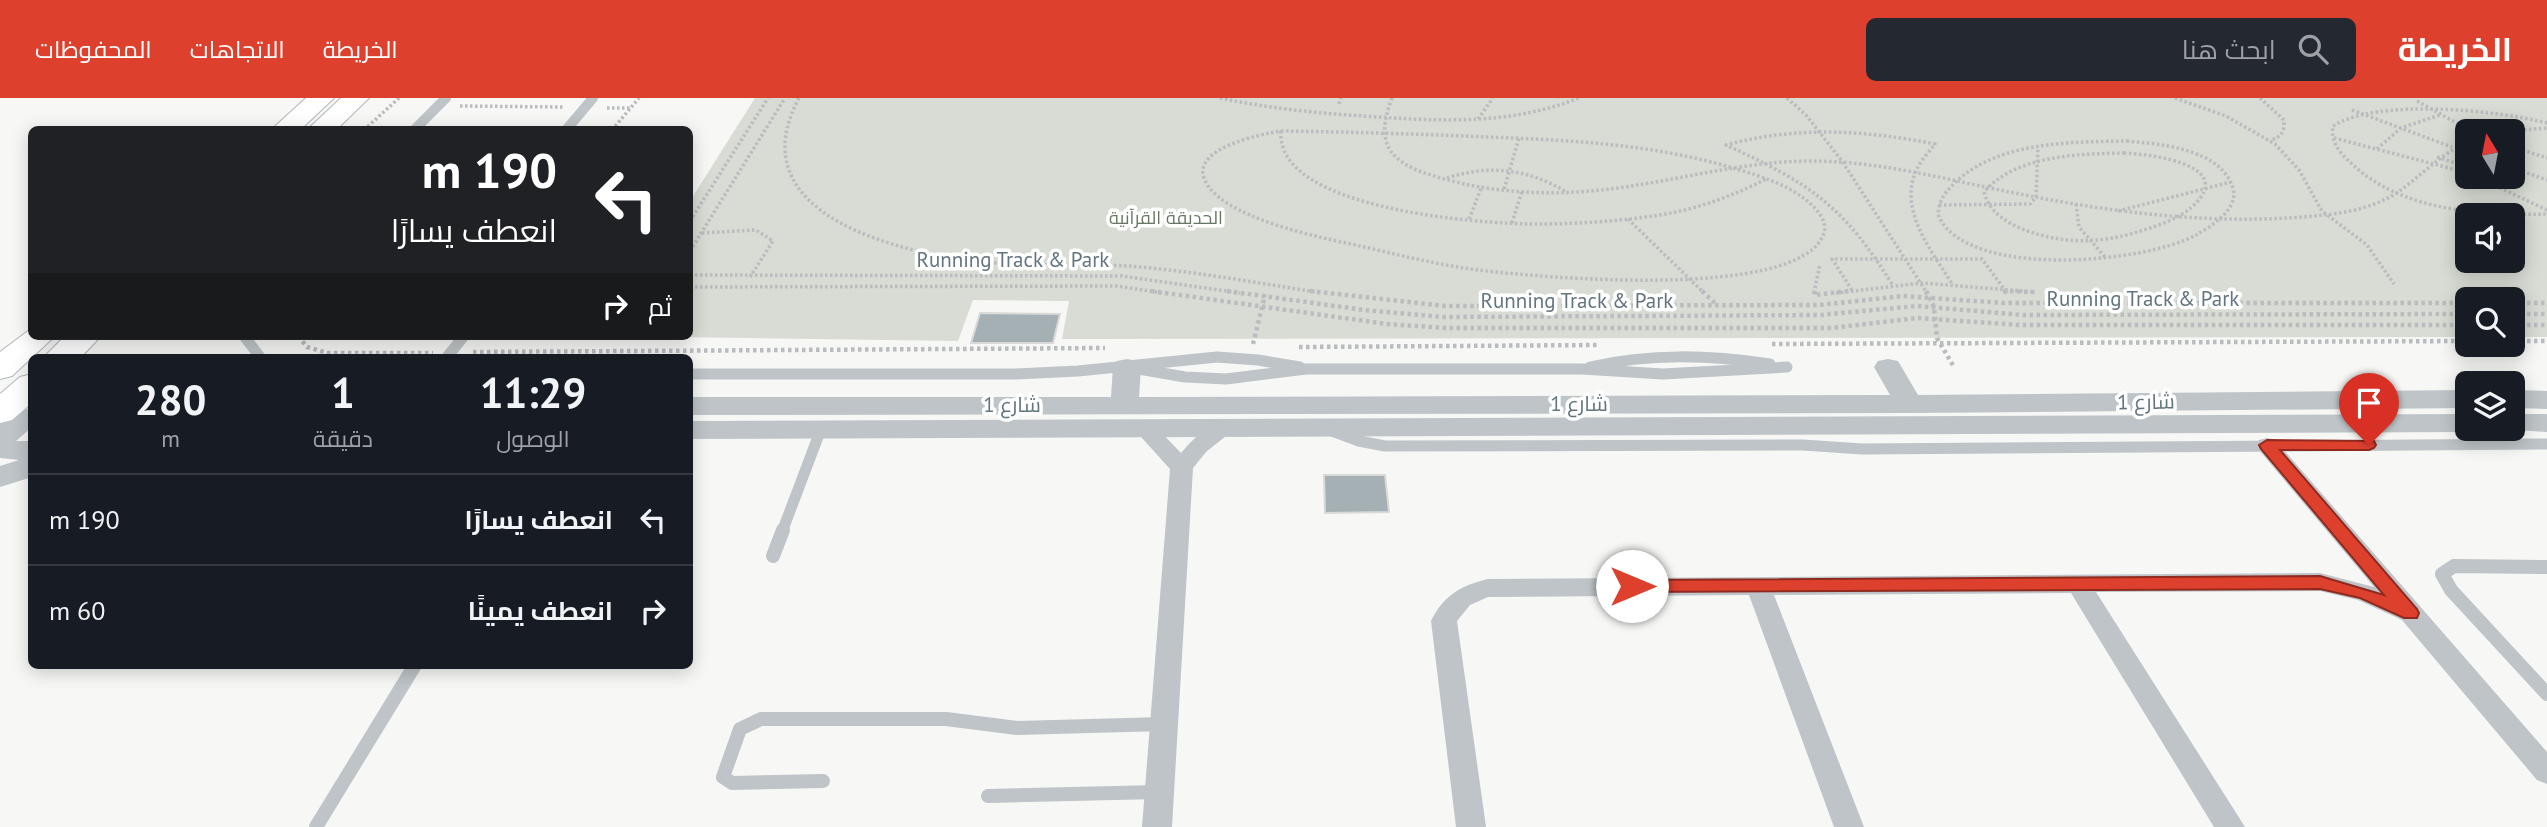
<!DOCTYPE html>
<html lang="ar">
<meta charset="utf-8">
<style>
:root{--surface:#171b24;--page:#242831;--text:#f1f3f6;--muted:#9ea1a6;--line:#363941;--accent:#de402e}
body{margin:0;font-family:"PT Sans",Cairo,sans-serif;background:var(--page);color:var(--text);direction:rtl;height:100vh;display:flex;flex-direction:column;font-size:26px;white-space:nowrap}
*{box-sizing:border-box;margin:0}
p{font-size:23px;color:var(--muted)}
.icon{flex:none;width:38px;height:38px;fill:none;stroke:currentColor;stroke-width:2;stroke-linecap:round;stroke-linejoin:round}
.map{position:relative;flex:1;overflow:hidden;direction:ltr}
.drawer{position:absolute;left:28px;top:256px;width:665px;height:315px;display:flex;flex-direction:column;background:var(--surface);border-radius:10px;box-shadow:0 4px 18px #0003;direction:rtl}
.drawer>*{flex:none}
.banner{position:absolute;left:28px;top:28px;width:665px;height:214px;border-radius:10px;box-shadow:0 4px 18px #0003;direction:rtl;background:#202124;color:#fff;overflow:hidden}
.needle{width:46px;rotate:350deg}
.tools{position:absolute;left:2455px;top:21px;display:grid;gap:14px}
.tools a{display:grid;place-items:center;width:70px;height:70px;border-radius:10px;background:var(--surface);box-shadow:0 4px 18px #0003;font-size:35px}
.pin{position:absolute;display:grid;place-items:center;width:60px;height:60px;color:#fff;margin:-72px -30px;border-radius:50% 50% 50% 0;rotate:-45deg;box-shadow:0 0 7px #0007}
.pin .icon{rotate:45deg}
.me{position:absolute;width:77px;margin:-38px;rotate:90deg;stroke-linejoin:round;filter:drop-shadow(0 0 5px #0008)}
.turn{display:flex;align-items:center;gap:24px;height:147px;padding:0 21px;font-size:32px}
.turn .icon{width:91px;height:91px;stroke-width:2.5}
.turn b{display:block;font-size:49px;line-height:60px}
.then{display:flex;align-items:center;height:66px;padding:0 21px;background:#0003;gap:14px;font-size:26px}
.eta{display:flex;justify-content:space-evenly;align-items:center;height:119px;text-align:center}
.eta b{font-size:42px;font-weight:700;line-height:49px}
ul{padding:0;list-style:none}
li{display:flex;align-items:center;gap:21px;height:91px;padding:0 21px;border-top:2px solid var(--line)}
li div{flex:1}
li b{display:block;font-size:26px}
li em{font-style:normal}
header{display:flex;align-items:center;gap:42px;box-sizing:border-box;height:98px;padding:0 35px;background:var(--accent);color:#fff}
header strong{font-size:33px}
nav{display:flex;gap:38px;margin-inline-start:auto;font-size:24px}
.search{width:490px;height:63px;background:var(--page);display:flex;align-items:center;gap:18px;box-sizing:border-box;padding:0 24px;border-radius:10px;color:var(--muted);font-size:26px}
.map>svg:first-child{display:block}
.green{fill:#d8dcd4;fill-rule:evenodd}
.building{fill:#a5b0b4;stroke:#d9d9d7;stroke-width:2}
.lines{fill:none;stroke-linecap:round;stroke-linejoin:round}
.primary-casing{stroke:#b2b8bb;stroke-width:2}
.path-far1{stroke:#b9bdbf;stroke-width:3.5;stroke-dasharray:2.5 2.5;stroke-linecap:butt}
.path{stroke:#b9bdbf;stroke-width:4.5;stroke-dasharray:3.5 3.5;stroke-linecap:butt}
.service-far2{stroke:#bec4c7;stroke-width:10}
.service-far1{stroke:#bec4c7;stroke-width:11}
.service{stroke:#bec4c7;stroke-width:14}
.minor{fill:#bec4c7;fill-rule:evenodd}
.tertiary{fill:#bec4c7;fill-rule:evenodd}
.primary{fill:#fff;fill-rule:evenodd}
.route{fill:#de402e;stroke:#902a1e;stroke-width:2}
.labels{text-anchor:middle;stroke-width:7;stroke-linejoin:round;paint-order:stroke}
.far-park-label{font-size:18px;fill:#687762;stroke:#fff}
.street-label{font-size:21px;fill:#63767f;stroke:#fff}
</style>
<header>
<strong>الخريطة</strong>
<div class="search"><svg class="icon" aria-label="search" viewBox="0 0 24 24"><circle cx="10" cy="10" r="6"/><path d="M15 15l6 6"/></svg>ابحث هنا</div>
<nav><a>الخريطة</a><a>الاتجاهات</a><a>المحفوظات</a></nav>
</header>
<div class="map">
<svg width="2547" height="729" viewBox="0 0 2547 729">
<rect width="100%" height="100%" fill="#f7f7f5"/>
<path class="green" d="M755,0H2547V239H2513V201H2468L2467,239L1062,241L1069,203L973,202L958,243L604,238H690V103ZM2468,33H2513V79H2468ZM2468,117H2513V163H2468Z"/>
<g class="building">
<polygon points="980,215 1060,216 1053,245 971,245"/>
<polygon points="1324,377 1385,377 1389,414 1325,415"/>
</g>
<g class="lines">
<defs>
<g id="primary">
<polygon points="306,0 334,0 300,32 271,32"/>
<polygon points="341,0 369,0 336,32 307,32"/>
<polygon points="32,230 32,238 55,238 12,278 0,281 0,254"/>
<polygon points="65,238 101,238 81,259 44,259"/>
<polygon points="32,276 32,305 12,322 0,325 0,296 20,279"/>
</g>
</defs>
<use href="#primary" class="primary-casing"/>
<g class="path-far1">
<path d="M799,0C736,117 901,156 985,164C1032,169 1080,165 1128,168C1193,173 1258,185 1322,195"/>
<path d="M1220,0C1267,10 1315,15 1363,18C1438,23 1508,28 1579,0"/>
<path d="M1392,0C1378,37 1382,59 1422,74C1487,97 1557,99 1625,89C1687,80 1748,63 1811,63C1883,63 1951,83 2020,96C2120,116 2222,128 2324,117C2353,114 2383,107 2406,88C2427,72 2443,55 2468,44"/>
<polyline points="1787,0 1806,17 1842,63 1927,195"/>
<polyline points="2175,0 2226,18 2275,46 2299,72 2322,113 2367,147 2394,186"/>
<path d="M2260,0L2284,22C2285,35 2281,38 2270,43"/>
<polyline points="2417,3 2471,33"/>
<polyline points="1339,6 1341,0"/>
<polyline points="460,8 563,9"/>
<polyline points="607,10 630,10"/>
<polyline points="2352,12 2452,49"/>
<polyline points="1478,21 1493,0"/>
<path d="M2547,25C2496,12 2377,0 2333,28C2330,44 2340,55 2351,65C2400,113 2482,118 2547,116"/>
<polyline points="364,32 399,0"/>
<polyline points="612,32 639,0"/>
<path d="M1281,33C1350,34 1419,36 1488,39C1568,42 1649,46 1726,68C1753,76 1784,84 1806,102C1815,109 1828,122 1824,135C1801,204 1537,179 1478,172C1438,167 1399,157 1360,148C1323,140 1218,120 1204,80C1193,50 1261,36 1281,33Z"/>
<path d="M1281,33C1275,112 1481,126 1537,126C1578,126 1620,123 1660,117C1697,111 1733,98 1766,81"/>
<polyline points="2509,33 2547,30"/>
<polyline points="2334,40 2468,75"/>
<path d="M2127,43C2161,46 2221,51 2233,90C2239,111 2212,128 2196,137C2145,165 1973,181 1940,121C1935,112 1942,99 1948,92C1990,43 2068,44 2127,43Z"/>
<polyline points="2513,49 2547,60"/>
<polyline points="2377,51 2401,30 2440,17"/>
<path d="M2124,55C2148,56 2238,66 2193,108C2181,119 2165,125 2150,130C2107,145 2068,148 2025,132C2007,125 1989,114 1984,94C2016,57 2078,56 2124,55Z"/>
<polyline points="2437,59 2468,69"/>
<polyline points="2513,70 2547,82"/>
<polyline points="2477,79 2547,112"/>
<path d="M1447,80C1490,66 1529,71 1568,95"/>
<polyline points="1504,91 1519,40"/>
<polyline points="2076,106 2079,129 2105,159"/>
<polyline points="1939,107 2030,106 2036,99 2038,50"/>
<polyline points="2118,113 2231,84"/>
<polyline points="1469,121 1482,88"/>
<polyline points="1628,121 1704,195"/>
<polyline points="690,123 768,0"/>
<polyline points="1512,125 1522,93"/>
<polyline points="702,135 756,132 773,143 750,179"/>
<polyline points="690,153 785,0"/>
<polyline points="690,177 1122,178 1240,195"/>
<path d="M1892,186C1843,107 1809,85 1726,47C1796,28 1864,32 1935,46C1929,54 1920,63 1916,73C1898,113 1933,155 1953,187"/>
<polyline points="690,189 1117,188 1163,195"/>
<polyline points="1852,192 1832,161 1982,161 2007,195"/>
<polyline points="1814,195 1820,166"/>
<polyline points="1836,195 1922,185 2035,194"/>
</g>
<g class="path">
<polyline points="1151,193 1387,226 1446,230 1832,230 1917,220 2020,227 2468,227"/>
<polyline points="1227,193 1364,212 1443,219 1820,217 1917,208 2023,217 2468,216"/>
<polyline points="1310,193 1445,208 1819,207 1903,198 2004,205 2468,205"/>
<polyline points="1702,193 1717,207"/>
<polyline points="1815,193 1814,197 1848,193"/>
<polyline points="1926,193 1934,209 1937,240 1954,269"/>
<polyline points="2003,193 2035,194"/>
<polyline points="2005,193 2007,195"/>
<polyline points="2513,205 2547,205"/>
<polyline points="2513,216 2547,216"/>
<polyline points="2513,227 2547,227"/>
<polyline points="298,238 307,249 327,255 433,255"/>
<polyline points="2513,243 2547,243"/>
<polyline points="1253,246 1265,197"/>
<polyline points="1772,246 2468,243"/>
<polyline points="1299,249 1599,247"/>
<polyline points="473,254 1105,250"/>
</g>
<g class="service-far2">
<polyline points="414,32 446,0"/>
<polyline points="566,32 593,0"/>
</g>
<g class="service-far1">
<polyline points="244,238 260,259"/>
<polyline points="447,259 464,238"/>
<polyline points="1127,269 1185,279 1226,281 1306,271 1582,271 1663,276 1787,269"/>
<path d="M1590,269C1650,255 1709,257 1770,266"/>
<polyline points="690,276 1015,276 1078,273 1217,259 1258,262 1300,269"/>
<polyline points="1332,333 1359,343 1385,348 1803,347 1862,351 2547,346"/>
<polyline points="782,434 821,331"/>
</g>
<g class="service">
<polyline points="773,458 783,432"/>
<polyline points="2547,469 2454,468 2442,476 2451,492 2547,596"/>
<polyline points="823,683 732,685 723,679 740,631 761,621 946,621 1017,630 1164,626"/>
<polyline points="988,698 1159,694"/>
<polyline points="316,729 415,567"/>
</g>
<g class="minor">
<path d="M1144,323L1152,325L1181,355C1193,341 1212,321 1232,326L1235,331L1207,353L1193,370L1172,729H1142L1170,371L1133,330L1136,325Z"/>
<path d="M2267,340L2275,342L2547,654V686L2537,682L2402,522L2358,502L2320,493L2096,494L2245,729H2214L2071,495L1774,497L1864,729H1834L1749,497L1488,499L1470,507L1457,523L1486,729H1456L1431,523C1444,497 1460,488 1488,481L2320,475L2374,489L2259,352L2256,347L2259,342Z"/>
</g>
<g class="tertiary">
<polygon points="1127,261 1137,263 1141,269 1139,299 1890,297 1874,269 1878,263 1888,261 1898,263 1918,297 2468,292 2468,310 1909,315 690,317 690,299 1111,299 1113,269 1117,263"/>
<polygon points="2513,292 2547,293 2547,311 2513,310"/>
<polygon points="32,309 32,329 16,343 32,343 32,379 0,389 0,368 19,362 0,360 0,324"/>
<polygon points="2468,316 2468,331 2478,331 2468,334 690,341 690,323"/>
<polygon points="2513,316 2547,316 2547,334 2503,331 2513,331"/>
</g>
<use href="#primary" class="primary"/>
</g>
<polygon class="route" points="2267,342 2374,343 2376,347 2374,350 2369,352 2280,352 2417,511 2419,515 2417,520 2404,520 2360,500 2320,491 1632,494 1625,493 1623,488 1625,484 1632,482 2320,478 2384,497 2261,351 2259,347"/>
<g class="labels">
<g class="far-park-label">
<text x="1166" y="126">الحديقة القرآنية</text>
</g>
<g class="street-label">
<text x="1013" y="169">Running Track &amp; Park</text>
<text x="2143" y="208">Running Track &amp; Park</text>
<text x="1577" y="210">Running Track &amp; Park</text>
<text transform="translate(2146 304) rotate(-1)" y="7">شارع 1</text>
<text x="1579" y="313">شارع 1</text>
<text x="1012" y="314">شارع 1</text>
</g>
</g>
</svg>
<div class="tools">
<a><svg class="needle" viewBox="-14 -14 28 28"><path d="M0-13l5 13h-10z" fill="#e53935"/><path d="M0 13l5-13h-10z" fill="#9ea1a6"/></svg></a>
<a><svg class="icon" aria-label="sound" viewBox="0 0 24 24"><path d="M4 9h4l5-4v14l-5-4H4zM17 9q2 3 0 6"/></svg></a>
<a><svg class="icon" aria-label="search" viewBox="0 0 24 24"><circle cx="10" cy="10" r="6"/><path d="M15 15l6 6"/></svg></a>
<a><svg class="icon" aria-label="layers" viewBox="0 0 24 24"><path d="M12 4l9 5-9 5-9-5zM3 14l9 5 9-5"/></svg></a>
</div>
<div class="pin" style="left:2369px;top:347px;background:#d93025"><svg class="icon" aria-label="arrive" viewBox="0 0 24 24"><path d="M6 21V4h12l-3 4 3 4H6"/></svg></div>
<svg class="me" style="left:1632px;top:488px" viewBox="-20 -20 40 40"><circle r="19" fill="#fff"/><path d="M0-13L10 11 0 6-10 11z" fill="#de402e"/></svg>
<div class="banner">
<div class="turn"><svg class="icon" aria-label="left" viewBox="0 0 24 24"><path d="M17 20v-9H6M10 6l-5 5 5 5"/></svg><div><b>190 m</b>انعطف يسارًا</div></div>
<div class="then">ثم<svg class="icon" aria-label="right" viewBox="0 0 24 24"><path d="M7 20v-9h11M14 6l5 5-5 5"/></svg></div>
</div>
<section class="drawer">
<div class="eta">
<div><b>11:29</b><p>الوصول</p></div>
<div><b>1</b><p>دقيقة</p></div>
<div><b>280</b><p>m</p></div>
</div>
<ul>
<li><svg class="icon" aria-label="left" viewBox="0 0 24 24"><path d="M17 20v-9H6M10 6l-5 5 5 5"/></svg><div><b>انعطف يسارًا</b></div><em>190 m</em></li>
<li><svg class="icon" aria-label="right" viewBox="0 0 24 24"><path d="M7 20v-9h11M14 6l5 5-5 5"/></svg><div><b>انعطف يمينًا</b></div><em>60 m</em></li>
</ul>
</section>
</div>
